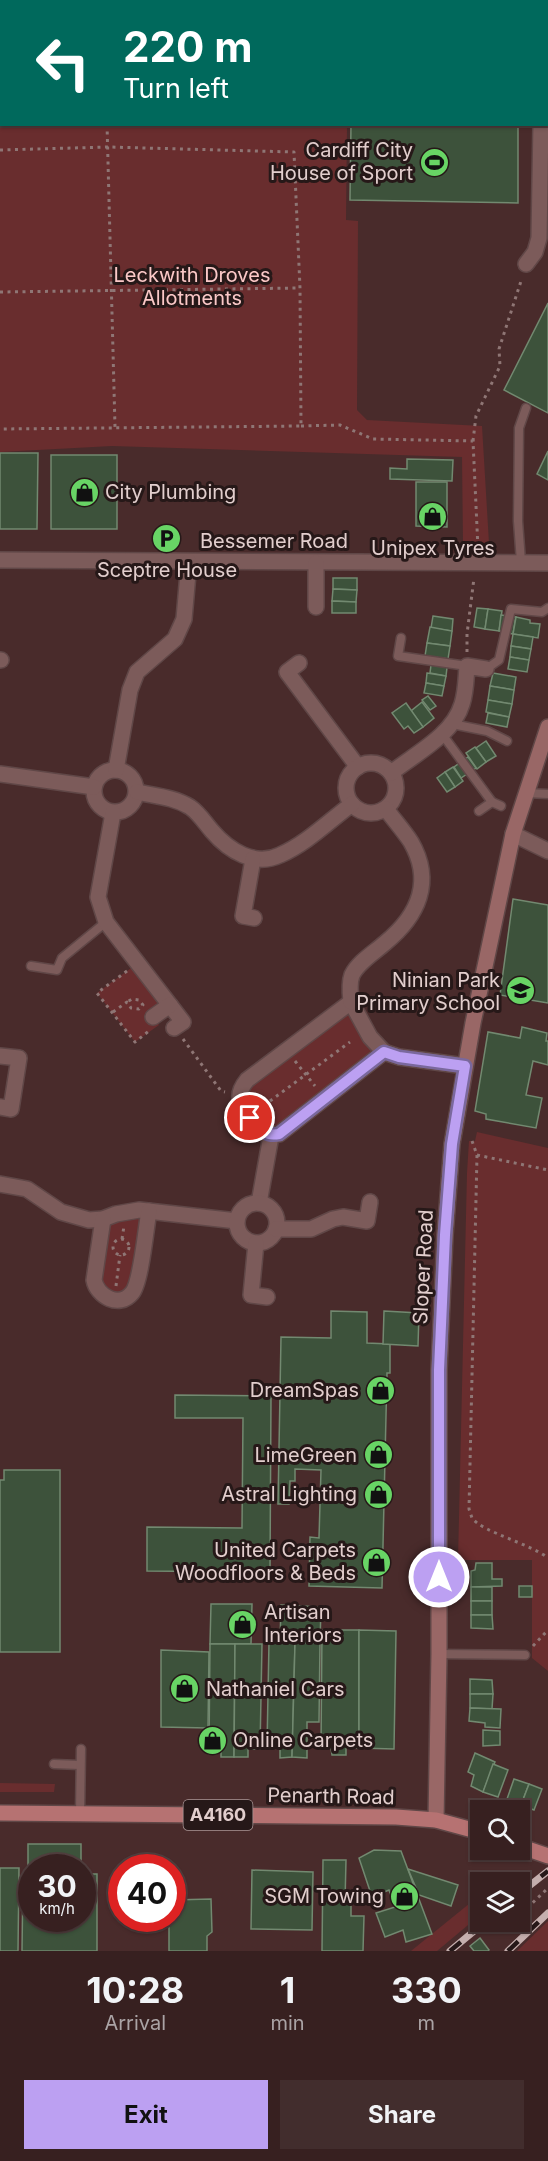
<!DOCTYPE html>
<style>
:root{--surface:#372020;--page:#422d2d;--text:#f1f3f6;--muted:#aaa3a5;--line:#513e3e;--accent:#bca0f2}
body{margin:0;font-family:Inter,sans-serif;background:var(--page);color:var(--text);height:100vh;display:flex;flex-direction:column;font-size:22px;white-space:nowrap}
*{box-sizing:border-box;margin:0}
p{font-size:20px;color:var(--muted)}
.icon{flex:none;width:33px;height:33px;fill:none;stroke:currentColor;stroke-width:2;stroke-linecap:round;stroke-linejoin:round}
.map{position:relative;height:1951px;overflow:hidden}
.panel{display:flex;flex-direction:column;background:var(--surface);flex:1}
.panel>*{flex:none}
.banner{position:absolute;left:0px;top:0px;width:549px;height:126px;box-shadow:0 2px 4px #0004,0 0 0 2px var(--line);background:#00695c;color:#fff;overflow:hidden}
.buttons{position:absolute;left:470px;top:1800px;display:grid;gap:12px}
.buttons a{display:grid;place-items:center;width:60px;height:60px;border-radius:0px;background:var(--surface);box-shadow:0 2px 4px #0004,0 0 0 2px var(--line);font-size:30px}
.speed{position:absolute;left:18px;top:1854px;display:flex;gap:12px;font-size:30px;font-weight:700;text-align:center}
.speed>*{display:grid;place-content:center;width:78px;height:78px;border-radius:50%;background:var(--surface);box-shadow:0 2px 4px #0004,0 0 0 2px var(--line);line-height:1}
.speed small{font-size:15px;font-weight:400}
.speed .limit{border:9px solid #d22;background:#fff;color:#111}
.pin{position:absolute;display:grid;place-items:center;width:51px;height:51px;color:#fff;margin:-26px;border:3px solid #fff;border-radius:50%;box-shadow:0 2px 6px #0007}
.me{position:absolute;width:66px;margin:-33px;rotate:0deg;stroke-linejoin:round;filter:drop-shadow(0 0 4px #0008)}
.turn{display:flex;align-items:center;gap:21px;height:126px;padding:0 24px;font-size:27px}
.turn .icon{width:78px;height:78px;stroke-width:2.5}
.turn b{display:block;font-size:42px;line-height:51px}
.eta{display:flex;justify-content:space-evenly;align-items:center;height:102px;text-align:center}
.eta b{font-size:36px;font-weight:700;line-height:42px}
.button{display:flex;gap:12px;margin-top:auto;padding:12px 24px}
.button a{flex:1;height:69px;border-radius:0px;background:var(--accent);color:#111;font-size:24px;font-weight:700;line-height:69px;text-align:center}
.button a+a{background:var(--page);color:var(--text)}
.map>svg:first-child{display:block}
.green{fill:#692d2e}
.building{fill:#3d523b;stroke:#728970;stroke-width:1.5}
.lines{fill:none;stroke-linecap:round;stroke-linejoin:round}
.lane-casing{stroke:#604747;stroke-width:11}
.street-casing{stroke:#604747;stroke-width:18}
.secondary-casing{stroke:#604747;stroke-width:18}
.primary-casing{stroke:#604747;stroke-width:18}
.path{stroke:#8f7675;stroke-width:3;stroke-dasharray:3 4.5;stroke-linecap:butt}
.lane{stroke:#7c5b5a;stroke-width:8}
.street{stroke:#7c5b5a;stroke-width:15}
.secondary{stroke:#996766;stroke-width:15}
.primary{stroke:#b67272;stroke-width:15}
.rail-casing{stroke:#c5afae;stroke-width:7}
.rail{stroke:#261818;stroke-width:4.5;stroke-dasharray:14;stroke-linecap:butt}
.route-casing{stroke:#7a689d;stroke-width:15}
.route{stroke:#bca0f2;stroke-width:10}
.labels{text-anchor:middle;stroke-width:6;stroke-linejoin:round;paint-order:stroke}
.shield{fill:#261818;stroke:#aa9797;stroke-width:1.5}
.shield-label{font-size:18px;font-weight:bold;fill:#e2cecd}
.poi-label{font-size:20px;fill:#e2cecd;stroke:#261818;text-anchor:end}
.park-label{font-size:20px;fill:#fbc8c7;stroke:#261818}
.street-label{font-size:20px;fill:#e2cecd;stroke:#261818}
</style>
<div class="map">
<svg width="548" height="1951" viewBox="0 0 548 1951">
<rect width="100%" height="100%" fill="#492b2b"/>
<g class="green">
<polygon points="0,0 348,0 2,2 2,124 347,125 346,220 358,221 357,410 367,420 482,426 489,543 463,543 462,457 112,446 0,452"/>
<polygon points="138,963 170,1005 153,1017 159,1025 135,1042 97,993"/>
<polygon points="351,1002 384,1052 287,1129 262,1131 241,1089"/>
<polygon points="477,1132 548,1148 548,1671 532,1658 532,1560 458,1560 467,1173 469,1141 475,1141"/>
<polygon points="149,1211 133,1292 99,1293 103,1219"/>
<polygon points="0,1783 55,1784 54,1792 0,1792"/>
<polygon points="480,1895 480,1915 437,1951 411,1951"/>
<polygon points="548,1921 548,1951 517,1951"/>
</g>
<g class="building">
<polygon points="353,0 520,0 353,2"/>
<polygon points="351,124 518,124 518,203 350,200"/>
<polygon points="548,303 548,413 504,390"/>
<polygon points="548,451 548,480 537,474"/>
<polygon points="0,453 38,453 37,529 0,529"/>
<rect x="51" y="455" width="66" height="74"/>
<polygon points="407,459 453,460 452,481 390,479 390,468 407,469"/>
<polygon points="416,482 447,482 447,527 416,526"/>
<polygon points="333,578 357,578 357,590 333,589"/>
<polygon points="333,589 357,590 356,602 332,601"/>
<polygon points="332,601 356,602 356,613 332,613"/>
<polygon points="477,608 488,609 485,629 474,627"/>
<polygon points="488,609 502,611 499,631 485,629"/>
<polygon points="501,615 516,617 513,634 499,631"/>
<polygon points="433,616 453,619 452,631 431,628"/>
<polygon points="516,617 530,620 530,623 540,624 538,638 513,634"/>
<polygon points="430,627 452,631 450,646 427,643"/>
<polygon points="513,634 533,637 531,649 511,646"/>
<polygon points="427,643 450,646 448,659 425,656"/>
<polygon points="511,646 531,649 529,660 510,657"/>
<polygon points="432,657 448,659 446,676 430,673"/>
<polygon points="510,657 529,660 527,672 508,669"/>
<polygon points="427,673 446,676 444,686 426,683"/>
<polygon points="493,673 516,677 514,690 490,686"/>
<polygon points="426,683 444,686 442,696 424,693"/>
<polygon points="490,686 514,690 512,704 488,700"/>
<polygon points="428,696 436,706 430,710 422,700"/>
<polygon points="488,700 512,704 509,717 486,712"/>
<polygon points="422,702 434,718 423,727 411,711"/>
<polygon points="406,703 423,727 414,733 408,726 404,729 392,713"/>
<polygon points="488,713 509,717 507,727 486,723"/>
<polygon points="486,741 496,756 486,762 476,748"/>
<polygon points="475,747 486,762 477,769 466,753"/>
<polygon points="468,757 476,768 461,778 454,767"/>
<polygon points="453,767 463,781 455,787 445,772"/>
<polygon points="445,772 455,787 447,792 437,778"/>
<polygon points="513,899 548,905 548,1003 500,995"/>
<polygon points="522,1027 547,1033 546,1041 548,1041 548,1065 533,1061 526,1095 542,1098 536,1128 486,1119 486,1114 475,1111 488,1032 520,1038"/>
<polygon points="331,1311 367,1312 367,1343 390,1344 390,1373 387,1373 382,1588 309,1586 310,1537 319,1538 321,1470 295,1469 295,1481 290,1481 289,1504 278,1504 281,1337 331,1338"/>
<polygon points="384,1311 419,1313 418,1346 383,1344"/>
<polygon points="175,1395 271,1396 270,1572 147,1571 147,1527 242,1528 243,1418 175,1418"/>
<polygon points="4,1470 60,1470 60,1652 0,1652 0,1480 4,1480"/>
<polygon points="476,1563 492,1563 492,1579 502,1579 502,1586 471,1587 471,1571 475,1570"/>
<rect x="519" y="1586" width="13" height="11"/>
<rect x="471" y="1587" width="21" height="14"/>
<rect x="471" y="1601" width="21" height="14"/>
<polygon points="211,1604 252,1604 251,1644 210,1644"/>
<polygon points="281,1605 321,1607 320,1643 280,1642"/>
<polygon points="471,1615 492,1615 493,1629 471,1628"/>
<polygon points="322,1630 359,1630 359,1748 346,1748 346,1755 332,1755 331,1748 321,1747"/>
<polygon points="359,1630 396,1631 394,1749 359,1748"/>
<polygon points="269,1642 295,1643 292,1757 280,1758 280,1746 267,1746"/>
<polygon points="295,1643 320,1643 319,1722 307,1722 307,1758 292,1757"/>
<polygon points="210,1644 235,1644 234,1757 221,1757 221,1748 209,1748"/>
<polygon points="235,1644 262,1644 260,1749 248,1749 248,1757 234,1757"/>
<polygon points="161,1650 209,1652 208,1728 161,1727"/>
<polygon points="470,1679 492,1680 493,1694 470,1694"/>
<polygon points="470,1694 493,1694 492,1709 470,1708"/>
<polygon points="470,1708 501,1709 500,1728 485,1727 485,1723 469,1721"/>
<polygon points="483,1730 500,1731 500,1745 483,1746"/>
<polygon points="475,1753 495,1762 483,1792 471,1786 474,1775 468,1772"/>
<polygon points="493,1764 508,1770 498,1797 483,1792"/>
<polygon points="514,1779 529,1784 521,1805 507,1799"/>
<polygon points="529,1784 542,1789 534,1810 521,1805"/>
<polygon points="28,1844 81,1844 81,1868 32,1868 32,1918 82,1918 82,1874 97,1874 97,1951 22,1951 23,1876 28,1874"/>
<polygon points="374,1850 401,1851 432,1934 406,1942 403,1930 385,1937 376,1913 395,1907 389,1890 372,1897 359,1858"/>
<polygon points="323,1860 346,1860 345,1903 351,1903 351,1916 364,1916 363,1951 322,1951"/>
<polygon points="0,1868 19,1868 18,1951 0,1951"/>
<polygon points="408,1869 458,1885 451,1906 419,1895"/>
<polygon points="252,1870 313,1872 312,1930 251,1929"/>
<polygon points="211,1899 212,1932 207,1936 207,1951 169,1951 169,1918 172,1918 172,1900"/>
<polygon points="480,1938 489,1950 488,1951 474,1951 470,1946"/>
</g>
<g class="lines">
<defs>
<g id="lane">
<polyline points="521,562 518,521 519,428 526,408"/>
<polyline points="401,638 398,656 467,666"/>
<polyline points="486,669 499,660 511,609 542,612 548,608"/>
<polyline points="452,724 487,731 507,741"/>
<polyline points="442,734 492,802 479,811"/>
<polyline points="526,793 548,794"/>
<polyline points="492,802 501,806"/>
<polyline points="31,966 57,970 62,958 106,922"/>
<polyline points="439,1654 525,1655"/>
<polyline points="54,1764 80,1765"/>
<polyline points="80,1813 81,1749"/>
</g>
<g id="street">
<polyline points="546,2 547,0"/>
<polyline points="526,264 535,252 539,238 541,124"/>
<polyline points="0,560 548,563"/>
<polyline points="316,607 316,563"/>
<polyline points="0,660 1,660"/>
<polyline points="299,663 287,672 358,767"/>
<circle cx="371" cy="788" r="25"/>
<circle cx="115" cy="791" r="21"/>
<polyline points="116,770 130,690 137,672 175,639 184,619 189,562"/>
<path d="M391,773C415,754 453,735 462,704C466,692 466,678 467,666L486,669"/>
<polyline points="0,774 94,787"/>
<path d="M137,792C155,796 174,797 190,807C199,813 205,823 212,831C229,851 255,867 280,855C306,844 329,821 352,804"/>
<polyline points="113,813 98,897 106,922 183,1022 174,1028"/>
<polyline points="513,834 548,851"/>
<polyline points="253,859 243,916 254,918"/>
<path d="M351,1002L370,1037L384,1052L279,1134C262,1137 242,1115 240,1098C239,1091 243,1085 247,1080Z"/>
<path d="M351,1002C350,993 349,983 352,975C358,962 375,952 385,943C418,916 434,882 411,842C404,831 394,820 386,809"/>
<polyline points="153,1017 170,1005"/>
<polyline points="384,1052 399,1057 465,1066"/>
<polyline points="0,1056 19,1058 11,1109 0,1107"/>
<polyline points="0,1184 27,1189 61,1212 89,1220 103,1219 116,1214 139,1210 237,1221"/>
<polyline points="259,1203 271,1136"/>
<circle cx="257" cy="1223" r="20"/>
<path d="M103,1219L94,1280C97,1296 119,1309 132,1293C141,1283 146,1227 149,1211"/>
<polyline points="276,1229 311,1229 333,1219 343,1217 367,1221 370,1202"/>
<polyline points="256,1243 251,1295 267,1297"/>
</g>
<polyline id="secondary" points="436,1820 439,1654 439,1370 445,1235 452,1144 473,1023 513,834 548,727"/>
<g id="primary">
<polyline points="0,1813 396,1817 436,1820 480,1832"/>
<polyline points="519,1846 548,1856"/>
</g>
</defs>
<use href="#lane" class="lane-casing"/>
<use href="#street" class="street-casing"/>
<use href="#secondary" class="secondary-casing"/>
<use href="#primary" class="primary-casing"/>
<g class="path">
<polyline points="103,0 104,2"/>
<polyline points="298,0 298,2"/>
<polyline points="0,60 2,60"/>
<polyline points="107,124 115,427"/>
<polyline points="0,150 108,147 294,152 300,288 301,426 0,429"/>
<polyline points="0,292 300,288"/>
<polyline points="301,426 340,425 373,439 473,441 478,549"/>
<polyline points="473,441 476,416 500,366 499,349 522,278"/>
<polyline points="467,652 467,634 474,578"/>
<polyline points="127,971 97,993 135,1042 149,1031"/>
<polyline points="113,1012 127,1002 131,1008 139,1009 143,1005 139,1000 132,999 127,1002"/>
<polyline points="183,1039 221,1091 225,1092"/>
<polyline points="295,1061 315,1086"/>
<polyline points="270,1101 350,1042"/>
<path d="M472,1141L477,1155L469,1509C470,1512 471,1515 472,1518C482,1532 531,1544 548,1558"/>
<polyline points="477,1155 548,1170"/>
<polyline points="122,1239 124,1226"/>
<circle cx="121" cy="1247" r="8"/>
<polyline points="116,1286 120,1255"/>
<polyline points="533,1646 548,1630"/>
<polyline points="522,1913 548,1888"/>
<polyline points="503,1931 513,1922"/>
</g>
<use href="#lane" class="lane"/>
<use href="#street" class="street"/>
<use href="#secondary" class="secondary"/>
<use href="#primary" class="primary"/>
<defs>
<g id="rail">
<polyline points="519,1894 548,1871"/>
<polyline points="450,1951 485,1922"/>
<polyline points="508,1951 548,1913"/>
</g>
</defs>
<use href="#rail" class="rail-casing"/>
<use href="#rail" class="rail"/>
</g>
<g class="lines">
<defs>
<path id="route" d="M250,1118C259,1128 265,1137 279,1134L384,1052L399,1057L465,1066L452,1144L445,1235L439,1370V1577"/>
</defs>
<use href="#route" class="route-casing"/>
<use href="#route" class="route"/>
</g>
<defs>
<symbol id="stadium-disc" viewBox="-11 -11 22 22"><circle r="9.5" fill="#68d465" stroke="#261818"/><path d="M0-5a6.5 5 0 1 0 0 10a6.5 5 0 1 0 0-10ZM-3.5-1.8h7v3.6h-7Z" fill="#111"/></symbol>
<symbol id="shop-disc" viewBox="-11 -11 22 22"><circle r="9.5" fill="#68d465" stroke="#261818"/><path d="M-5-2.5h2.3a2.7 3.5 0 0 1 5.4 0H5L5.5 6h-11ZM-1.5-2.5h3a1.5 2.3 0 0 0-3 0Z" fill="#111"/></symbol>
<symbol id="parking-disc" viewBox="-11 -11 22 22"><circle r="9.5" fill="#68d465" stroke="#261818"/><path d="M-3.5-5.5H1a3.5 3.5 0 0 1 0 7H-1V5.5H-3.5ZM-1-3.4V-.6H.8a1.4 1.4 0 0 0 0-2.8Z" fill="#111"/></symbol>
<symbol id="school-disc" viewBox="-11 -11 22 22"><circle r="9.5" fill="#68d465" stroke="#261818"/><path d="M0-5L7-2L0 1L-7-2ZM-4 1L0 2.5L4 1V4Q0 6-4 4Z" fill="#111"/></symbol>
</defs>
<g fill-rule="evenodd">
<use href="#stadium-disc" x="418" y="146" width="33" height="33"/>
<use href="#shop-disc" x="68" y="476" width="33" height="33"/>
<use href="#shop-disc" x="416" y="500" width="33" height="33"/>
<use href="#parking-disc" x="150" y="522" width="33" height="33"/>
<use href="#school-disc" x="504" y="974" width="33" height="33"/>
<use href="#shop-disc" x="364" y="1374" width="33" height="33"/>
<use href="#shop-disc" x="362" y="1438" width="33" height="33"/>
<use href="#shop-disc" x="362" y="1478" width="33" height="33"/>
<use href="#shop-disc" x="360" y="1546" width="33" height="33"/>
<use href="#shop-disc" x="226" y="1608" width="33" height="33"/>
<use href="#shop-disc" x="168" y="1672" width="33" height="33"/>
<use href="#shop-disc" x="196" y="1724" width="33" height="33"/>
<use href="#shop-disc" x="388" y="1880" width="33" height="33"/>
</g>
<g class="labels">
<rect class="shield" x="183.5" y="1800" width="69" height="30" rx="4.5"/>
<g class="shield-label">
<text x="218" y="1821">A4160</text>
</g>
<g class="poi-label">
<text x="413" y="157">Cardiff City<tspan x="413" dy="23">House of Sport</tspan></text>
<text x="105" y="499" text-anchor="start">City Plumbing</text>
<text x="433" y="555" text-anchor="middle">Unipex Tyres</text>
<text x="167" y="577" text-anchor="middle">Sceptre House</text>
<text x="500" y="987">Ninian Park<tspan x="500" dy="23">Primary School</tspan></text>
<text x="359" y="1397">DreamSpas</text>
<text x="357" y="1462">LimeGreen</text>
<text x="357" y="1501">Astral Lighting</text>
<text x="356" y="1557">United Carpets<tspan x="356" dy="23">Woodfloors &amp; Beds</tspan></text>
<text x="264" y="1619" text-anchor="start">Artisan<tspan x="264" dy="23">Interiors</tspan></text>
<text x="206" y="1696" text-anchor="start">Nathaniel Cars</text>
<text x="233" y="1747" text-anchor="start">Online Carpets</text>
<text x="384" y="1903">SGM Towing</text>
</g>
<g class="park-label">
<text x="192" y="282">Leckwith Droves<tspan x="192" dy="23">Allotments</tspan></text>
</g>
<g class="street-label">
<text x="274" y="548">Bessemer Road</text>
<text transform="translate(423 1267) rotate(-87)" y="7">Sloper Road</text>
<text transform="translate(331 1796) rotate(1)" y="7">Penarth Road</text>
</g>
</g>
</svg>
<div class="buttons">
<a><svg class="icon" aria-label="search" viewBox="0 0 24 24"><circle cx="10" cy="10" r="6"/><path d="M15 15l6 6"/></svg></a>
<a><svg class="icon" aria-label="layers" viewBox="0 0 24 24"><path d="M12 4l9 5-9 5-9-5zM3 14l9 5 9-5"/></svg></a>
</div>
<div class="speed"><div>30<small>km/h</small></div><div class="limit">40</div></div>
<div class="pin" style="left:250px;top:1118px;background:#d93025"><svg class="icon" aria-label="arrive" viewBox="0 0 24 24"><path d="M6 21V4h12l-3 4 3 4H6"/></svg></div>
<svg class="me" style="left:439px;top:1577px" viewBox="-20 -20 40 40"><circle r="17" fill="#bca0f2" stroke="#fff" stroke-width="3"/><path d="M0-11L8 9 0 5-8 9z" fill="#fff"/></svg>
<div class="banner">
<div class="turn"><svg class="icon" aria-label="left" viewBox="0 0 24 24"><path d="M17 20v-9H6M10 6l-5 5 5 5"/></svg><div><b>220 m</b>Turn left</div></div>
</div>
</div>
<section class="panel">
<div class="eta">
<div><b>10:28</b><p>Arrival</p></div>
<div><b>1</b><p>min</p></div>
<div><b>330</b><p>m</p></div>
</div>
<div class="button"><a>Exit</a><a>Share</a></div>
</section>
